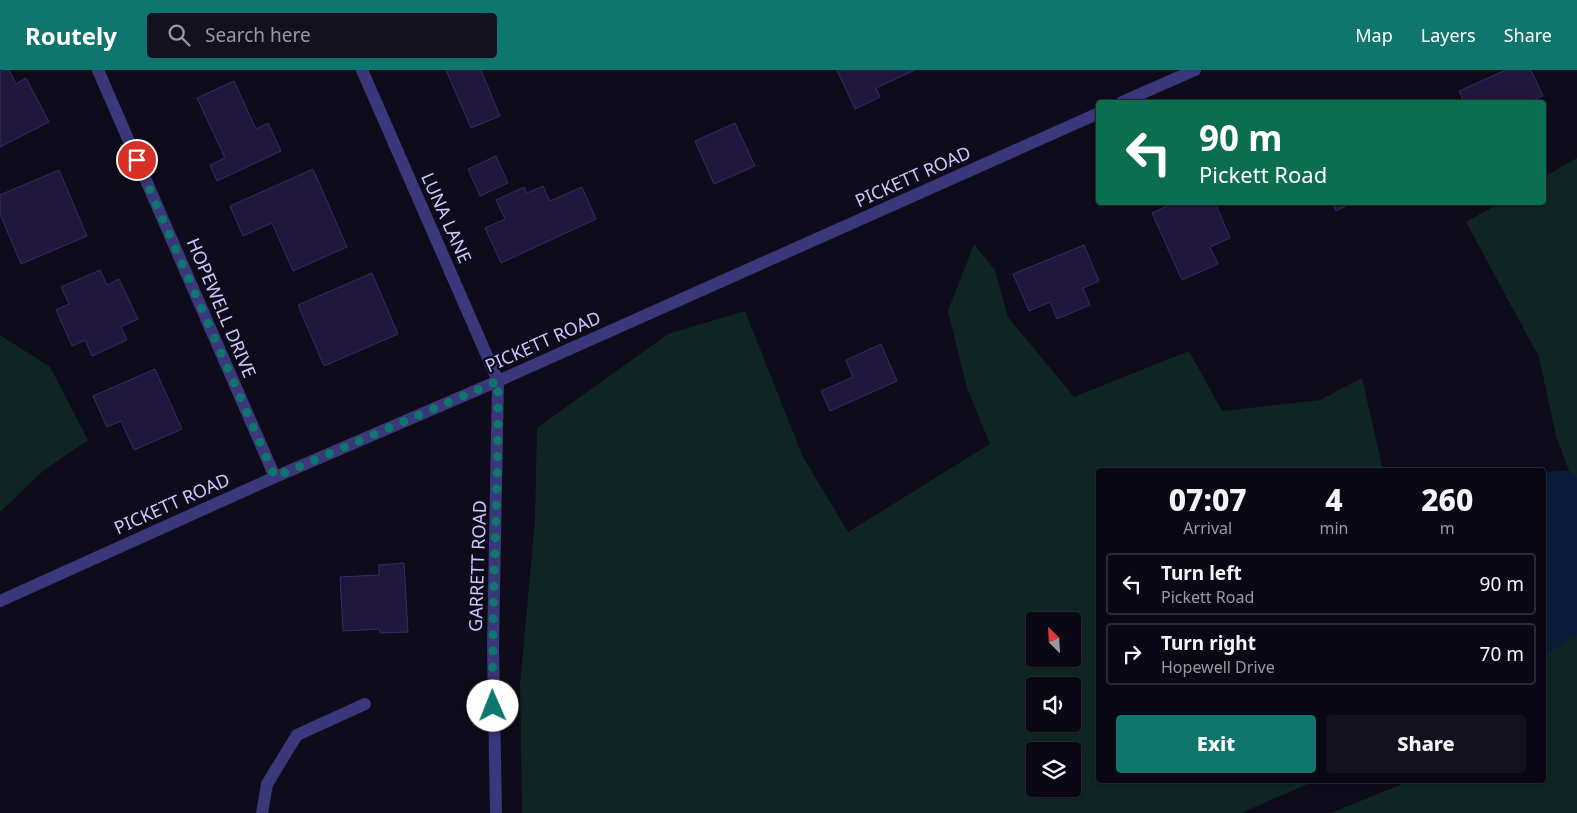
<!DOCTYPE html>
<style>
:root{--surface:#0a0814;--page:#13111d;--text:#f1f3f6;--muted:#999aa0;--line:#2a2934;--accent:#0f766e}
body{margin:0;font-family:"Noto Sans",sans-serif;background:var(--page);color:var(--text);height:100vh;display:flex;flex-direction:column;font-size:19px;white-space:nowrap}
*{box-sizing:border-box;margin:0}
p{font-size:16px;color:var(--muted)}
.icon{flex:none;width:28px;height:28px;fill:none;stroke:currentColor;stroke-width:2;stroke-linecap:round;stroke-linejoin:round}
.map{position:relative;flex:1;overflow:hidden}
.drawer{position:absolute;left:1096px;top:398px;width:450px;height:315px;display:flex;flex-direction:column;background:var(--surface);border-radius:5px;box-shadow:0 1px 4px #0004,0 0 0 1px var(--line)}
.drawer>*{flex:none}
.guide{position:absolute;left:1096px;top:30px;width:450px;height:105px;border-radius:5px;box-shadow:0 1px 4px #0004,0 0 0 1px var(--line);background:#0b6e4f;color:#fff;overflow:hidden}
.needle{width:32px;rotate:336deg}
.tools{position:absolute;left:1026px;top:542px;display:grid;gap:10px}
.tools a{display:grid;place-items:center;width:55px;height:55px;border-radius:5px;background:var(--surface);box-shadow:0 1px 4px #0004,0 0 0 1px var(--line);font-size:25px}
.pin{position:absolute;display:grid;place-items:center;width:42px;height:42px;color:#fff;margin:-21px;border:2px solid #fff;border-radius:50%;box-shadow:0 1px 5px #0007}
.me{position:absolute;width:55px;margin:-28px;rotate:359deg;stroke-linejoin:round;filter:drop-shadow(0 0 4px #0008)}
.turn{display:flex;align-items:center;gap:18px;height:105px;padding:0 20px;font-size:22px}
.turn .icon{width:65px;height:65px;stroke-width:2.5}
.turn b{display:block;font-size:35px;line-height:42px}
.eta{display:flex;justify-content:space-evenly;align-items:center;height:85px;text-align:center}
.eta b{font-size:30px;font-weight:800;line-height:35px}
.button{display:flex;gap:10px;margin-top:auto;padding:10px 20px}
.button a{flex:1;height:58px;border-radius:5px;background:var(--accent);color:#fff;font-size:20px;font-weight:800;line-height:58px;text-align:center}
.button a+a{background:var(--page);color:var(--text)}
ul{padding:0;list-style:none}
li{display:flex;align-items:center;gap:15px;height:62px;margin:0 10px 8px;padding:0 10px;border:2px solid var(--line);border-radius:5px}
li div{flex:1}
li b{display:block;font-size:19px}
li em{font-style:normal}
header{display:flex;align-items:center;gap:30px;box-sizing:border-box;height:70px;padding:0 25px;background:var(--accent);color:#fff}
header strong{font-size:24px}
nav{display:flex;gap:28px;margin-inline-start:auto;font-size:18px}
.search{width:350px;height:45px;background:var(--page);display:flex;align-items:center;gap:12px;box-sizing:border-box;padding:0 18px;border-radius:5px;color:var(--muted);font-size:19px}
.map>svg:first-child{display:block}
.green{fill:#0f2524;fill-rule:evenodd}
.water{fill:#0b1c3a}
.building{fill:#1f183c;stroke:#372a67}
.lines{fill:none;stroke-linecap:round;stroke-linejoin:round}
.minor{stroke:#3a377a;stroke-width:12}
.tertiary{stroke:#3a377a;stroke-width:12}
.route{stroke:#0f766e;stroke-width:9;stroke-dasharray:0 16.2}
.labels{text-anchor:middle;stroke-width:4.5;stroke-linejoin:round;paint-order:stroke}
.street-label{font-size:18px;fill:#cdc7fe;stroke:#0e0b1b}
</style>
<header>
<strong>Routely</strong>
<div class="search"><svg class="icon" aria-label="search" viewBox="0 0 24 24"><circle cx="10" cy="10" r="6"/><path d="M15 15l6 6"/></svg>Search here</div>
<nav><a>Map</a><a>Layers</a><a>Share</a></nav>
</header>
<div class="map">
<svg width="1577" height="743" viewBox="0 0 1577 743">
<rect width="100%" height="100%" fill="#0e0b1b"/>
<g class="green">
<polygon points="1577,88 1577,409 1569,401 1556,366 1539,287 1466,152 1500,133 1544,132 1544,107"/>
<path d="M974,174L995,200L1008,247L1074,327L1189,281L1222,341L1320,330L1362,308L1383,400H1099V710H1317L1241,743H522L520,615L535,450L537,358L668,264L745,241L803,387L848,462L990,374L967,318L948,241ZM1035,551H1072V589H1035ZM1072,616V654H1035V616ZM1072,681V719H1035V681Z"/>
<polygon points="0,265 50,297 88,370 43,401 0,442"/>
<polygon points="1577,562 1577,743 1331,743 1412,710 1544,710 1544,582"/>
</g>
<polygon class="water" points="1554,401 1569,401 1577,408 1577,565 1544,586 1544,404"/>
<g class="building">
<polygon points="4,0 9,0 16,14 26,8 49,52 0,77 0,2"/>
<polygon points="446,0 481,0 500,46 471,58"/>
<polygon points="837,0 915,0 876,18 880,27 855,39"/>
<polygon points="1506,0 1531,0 1543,26 1528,32 1464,32 1459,21"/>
<polygon points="234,11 256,59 268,53 281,81 217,111 210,95 225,88 197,28"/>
<polygon points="735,53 755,96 714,114 695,71"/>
<polygon points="496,86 508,113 480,126 468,99"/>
<polygon points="313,99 347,177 293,201 272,153 243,166 230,136"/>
<polygon points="59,100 87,166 21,194 0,144 0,125"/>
<polygon points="543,116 550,131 582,117 596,149 501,193 485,158 505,149 496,130 524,117 527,123"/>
<polygon points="1176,132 1215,132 1230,168 1210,177 1218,194 1182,210 1152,143"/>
<polygon points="1332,132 1354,132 1336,141"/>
<polygon points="1084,175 1099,211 1083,218 1090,235 1057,249 1050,232 1029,241 1013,204"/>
<polygon points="100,200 107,215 119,209 138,249 121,257 127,270 92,286 85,270 72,276 56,240 69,234 61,217"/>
<polygon points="372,203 398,264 324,296 298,235"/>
<polygon points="881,274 897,311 830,341 821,321 853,307 846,290"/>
<polygon points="155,299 182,359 134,380 121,351 107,357 93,326"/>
<polygon points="404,493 408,562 380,563 380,559 343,561 340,507 379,505 379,495"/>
</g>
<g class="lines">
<g class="minor">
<polyline points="98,0 275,407"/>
<polyline points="362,0 498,311"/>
<polyline points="262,743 267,714 297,665 365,634"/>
</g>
<g class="tertiary">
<polyline points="1122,32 1195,0"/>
<polyline points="0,531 275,407 498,311 1099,43"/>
<polyline points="496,743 493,576 498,311"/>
</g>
</g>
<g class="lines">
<path class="route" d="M137,90L275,407L498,311C499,419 491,528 493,636"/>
</g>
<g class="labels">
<g class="street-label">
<text transform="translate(913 107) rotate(-24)" y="6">PICKETT ROAD</text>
<text transform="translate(446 148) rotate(66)" y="6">LUNA LANE</text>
<text transform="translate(221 238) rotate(67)" y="6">HOPEWELL DRIVE</text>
<text transform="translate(543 272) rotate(-24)" y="6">PICKETT ROAD</text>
<text transform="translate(172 434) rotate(-24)" y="6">PICKETT ROAD</text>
<text transform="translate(478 496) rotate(-88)" y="6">GARRETT ROAD</text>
</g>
</g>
</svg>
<div class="tools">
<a><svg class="needle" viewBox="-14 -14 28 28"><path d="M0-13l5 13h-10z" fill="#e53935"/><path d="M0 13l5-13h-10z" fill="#999aa0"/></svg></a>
<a><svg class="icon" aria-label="sound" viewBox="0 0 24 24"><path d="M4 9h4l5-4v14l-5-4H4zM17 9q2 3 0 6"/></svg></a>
<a><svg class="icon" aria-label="layers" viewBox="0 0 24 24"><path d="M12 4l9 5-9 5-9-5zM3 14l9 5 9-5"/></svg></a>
</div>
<div class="pin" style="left:137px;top:90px;background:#d93025"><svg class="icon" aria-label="arrive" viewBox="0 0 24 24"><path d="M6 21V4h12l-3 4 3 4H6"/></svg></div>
<svg class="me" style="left:493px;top:636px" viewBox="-20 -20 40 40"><circle r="19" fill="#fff"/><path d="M0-13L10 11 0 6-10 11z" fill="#0f766e"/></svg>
<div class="guide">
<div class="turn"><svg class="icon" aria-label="left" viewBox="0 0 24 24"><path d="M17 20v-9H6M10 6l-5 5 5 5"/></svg><div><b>90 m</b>Pickett Road</div></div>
</div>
<section class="drawer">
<div class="eta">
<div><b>07:07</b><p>Arrival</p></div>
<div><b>4</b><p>min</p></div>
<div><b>260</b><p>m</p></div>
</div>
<ul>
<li><svg class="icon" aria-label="left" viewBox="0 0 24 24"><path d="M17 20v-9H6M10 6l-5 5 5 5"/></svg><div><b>Turn left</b><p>Pickett Road</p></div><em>90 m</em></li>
<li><svg class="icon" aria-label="right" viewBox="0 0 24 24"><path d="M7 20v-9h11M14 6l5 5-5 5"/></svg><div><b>Turn right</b><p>Hopewell Drive</p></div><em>70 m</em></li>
</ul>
<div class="button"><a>Exit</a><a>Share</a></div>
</section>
</div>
